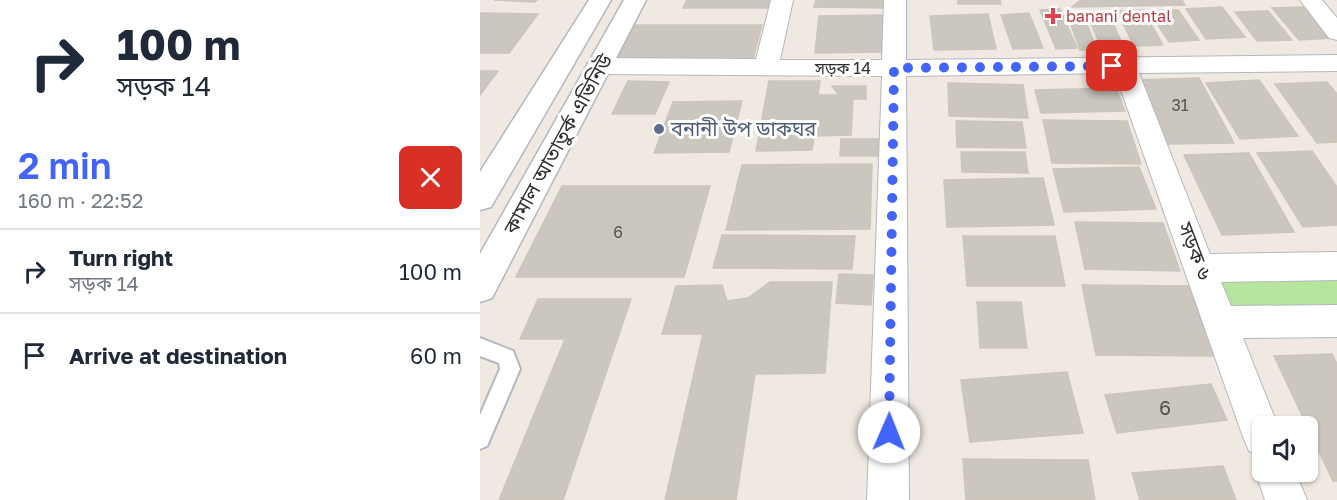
<!DOCTYPE html>
<meta charset="utf-8">
<style>
:root{--surface:#fff;--page:#f2f2f3;--text:#1f2937;--muted:#747a83;--line:#e0e1e3;--accent:#4264fb}
body{margin:0;font-family:"Golos Text","Noto Sans Bengali",sans-serif;background:var(--page);color:var(--text);height:100vh;display:flex;flex-direction:column;font-size:22px;white-space:nowrap}
*{box-sizing:border-box;margin:0}
p{font-size:20px;color:var(--muted)}
.icon{flex:none;width:33px;height:33px;fill:none;stroke:currentColor;stroke-width:2;stroke-linecap:round;stroke-linejoin:round}
.map{position:relative;flex:1;overflow:hidden}
.sheet{display:flex;flex-direction:column;background:var(--surface);width:480px}
.sheet>*{flex:none}
.top-card{background:#fff;color:var(--text);overflow:hidden}
.tools{position:absolute;left:772px;top:416px;display:grid;gap:12px}
.tools a{display:grid;place-items:center;width:66px;height:66px;border-radius:9px;background:var(--surface);box-shadow:0 2px 4px #0004;font-size:30px}
.pin{position:absolute;display:grid;place-items:center;width:51px;height:51px;color:#fff;margin:-26px;border-radius:12px;box-shadow:0 3px 9px #0006}
.me{position:absolute;width:66px;margin:-33px;rotate:1deg;stroke-linejoin:round;filter:drop-shadow(0 0 4px #0008)}
.turn{display:flex;align-items:center;gap:21px;height:126px;padding:0 18px;font-size:27px}
.turn .icon{width:78px;height:78px;stroke-width:2.5}
.turn b{display:block;font-size:42px;line-height:51px}
.round{display:grid;place-items:center;flex:none;width:63px;height:63px;border-radius:9px;background:var(--page)}
.overview{display:flex;align-items:center;justify-content:space-between;height:102px;padding:0 18px}
h1{font-size:36px;font-weight:600;line-height:45px;color:var(--accent)}
ul{padding:0;list-style:none}
li{display:flex;align-items:center;gap:18px;height:84px;padding:0 18px;border-top:2px solid var(--line)}
li div{flex:1}
li b{display:block;font-size:22px}
li em{font-style:normal}
main{display:flex;flex:1;min-height:0}
.map>svg:first-child{display:block}
.green{fill:#b6e59e}
.building{fill:#cbc7bf;stroke:#cbc5ba;stroke-width:1.5}
.lines{fill:none;stroke-linecap:round;stroke-linejoin:round}
.service-casing{stroke:#b4b7c1;stroke-width:4}
.minor-casing{stroke:#b4b7c1;stroke-width:2}
.secondary-casing{stroke:#b4b7c1;stroke-width:3}
.service{fill:#fff;fill-rule:evenodd}
.minor{fill:#fff;fill-rule:evenodd}
.secondary{fill:#fff;fill-rule:evenodd}
.route{stroke:#4264fb;stroke-width:10;stroke-dasharray:0 18}
.health-dot{fill:#e0444e;stroke:#fff;stroke-width:2}
.service-dot{fill:#5c6f8a;stroke:#fff;stroke-width:2}
.labels{text-anchor:middle;stroke-width:6;stroke-linejoin:round;paint-order:stroke}
.far-health-label{font-size:16px;fill:#be3a42;stroke:#fff;text-anchor:start}
.far-street-label{font-size:16px;fill:#2e2e2e;stroke:#fff}
.number-label{font-size:16px;fill:#555452}
.service-label{font-size:20px;fill:#4e5e75;stroke:#fff;text-anchor:start}
.street-label{font-size:20px;fill:#2e2e2e;stroke:#fff}
.near-number-label{font-size:20px;fill:#555452}
</style>
<main>
<section class="sheet">
<div class="top-card">
<div class="turn"><svg class="icon" aria-label="right" viewBox="0 0 24 24"><path d="M7 20v-9h11M14 6l5 5-5 5"/></svg><div><b>100 m</b>সড়ক 14</div></div>
</div>
<div class="overview"><div><h1>2 min</h1><p>160 m · 22:52</p></div><a class="round" style="background:#d93025;color:#fff"><svg class="icon" aria-label="close" viewBox="0 0 24 24"><path d="M6 6l12 12M18 6L6 18"/></svg></a></div>
<ul>
<li><svg class="icon" aria-label="right" viewBox="0 0 24 24"><path d="M7 20v-9h11M14 6l5 5-5 5"/></svg><div><b>Turn right</b><p>সড়ক 14</p></div><em>100 m</em></li>
<li><svg class="icon" aria-label="arrive" viewBox="0 0 24 24"><path d="M6 21V4h12l-3 4 3 4H6"/></svg><div><b>Arrive at destination</b></div><em>60 m</em></li>
</ul>
</section>
<div class="map">
<svg width="857" height="500" viewBox="0 0 857 500">
<rect width="100%" height="100%" fill="#efe9e1"/>
<polygon class="green" points="857,266 857,321 742,322 721,268"/>
<g class="building">
<polygon points="14,0 57,0 55,2"/>
<polygon points="207,0 292,0 290,8 203,8"/>
<polygon points="336,0 406,0 405,8 334,7"/>
<polygon points="478,0 520,0 521,4 478,4"/>
<polygon points="601,0 702,0 705,5 592,7"/>
<polygon points="742,7 765,37 726,39 706,9"/>
<polygon points="823,7 851,38 819,40 792,8"/>
<polygon points="580,9 597,48 576,49 560,10"/>
<polygon points="663,10 683,45 654,46 637,11"/>
<polygon points="698,10 719,40 689,42 669,11"/>
<polygon points="788,11 812,40 777,41 755,12"/>
<polygon points="0,13 58,14 29,53 0,53"/>
<polygon points="549,13 563,48 533,49 521,15"/>
<polygon points="508,14 516,49 454,50 450,16"/>
<polygon points="587,14 603,14 617,50 600,50"/>
<polygon points="629,14 645,50 623,51 607,15"/>
<polygon points="403,15 403,52 335,53 339,16"/>
<polygon points="149,25 282,25 273,59 131,60"/>
<polygon points="0,71 18,71 0,95"/>
<polygon points="719,78 754,143 685,144 657,80"/>
<polygon points="779,80 818,136 760,139 726,83"/>
<polygon points="148,81 189,82 175,114 132,114"/>
<polygon points="289,81 340,81 338,95 359,95 352,86 386,86 386,99 373,99 371,135 334,136 332,150 276,151"/>
<polygon points="847,82 857,94 857,142 837,143 795,84"/>
<polygon points="468,83 543,85 548,118 469,116"/>
<polygon points="636,88 645,111 561,113 555,90"/>
<polygon points="262,101 249,152 174,153 193,102"/>
<polygon points="563,120 647,121 661,164 572,163"/>
<polygon points="476,121 542,122 546,148 477,147"/>
<polygon points="361,139 404,139 404,156 360,156"/>
<polygon points="832,151 857,187 857,225 823,227 777,153"/>
<polygon points="481,152 545,152 548,173 482,172"/>
<polygon points="769,153 814,232 742,235 704,155"/>
<polygon points="392,164 390,229 246,230 262,165"/>
<polygon points="659,167 676,209 584,212 573,169"/>
<polygon points="563,178 574,225 467,227 464,180"/>
<polygon points="82,186 230,186 204,277 36,277"/>
<polygon points="595,222 683,223 700,271 605,269"/>
<polygon points="242,235 375,236 372,269 233,268"/>
<polygon points="483,236 575,236 585,286 487,286"/>
<polygon points="359,274 393,275 391,305 356,303"/>
<polygon points="290,282 352,282 345,373 275,374 256,500 185,500 223,334 182,334 196,286 242,285 247,301 268,298"/>
<polygon points="602,285 710,286 734,356 616,355"/>
<polygon points="58,299 151,299 83,500 19,500 85,339 40,339"/>
<polygon points="497,302 541,302 547,348 500,348"/>
<polygon points="852,354 857,364 857,481 853,481 794,356"/>
<polygon points="587,372 603,433 490,442 481,380"/>
<polygon points="731,384 747,420 637,433 625,395"/>
<polygon points="483,459 608,460 615,500 486,500"/>
<polygon points="743,466 756,500 660,500 652,473"/>
</g>
<g class="lines">
<defs>
<polygon id="service" points="0,338 33,351 40,369 7,446 0,449 0,415 20,369 19,363 0,356"/>
<g id="minor">
<polygon points="291,0 313,0 300,60 402,60 404,0 426,0 426,60 857,55 857,71 659,73 730,254 857,252 857,280 741,282 751,306 857,305 857,337 763,338 798,426 783,426 783,471 815,471 827,500 785,500 775,471 782,456 769,451 763,437 635,73 426,76 429,500 387,500 402,76 121,74 113,71 109,66 113,61 121,58 276,59"/>
<polygon points="820,0 842,0 857,18 857,40 849,38"/>
</g>
<g id="secondary">
<polygon points="109,0 131,0 11,207 0,210 0,172"/>
<polygon points="144,0 166,0 12,298 0,302 0,254"/>
</g>
</defs>
<use href="#service" class="service-casing"/>
<use href="#minor" class="minor-casing"/>
<use href="#secondary" class="secondary-casing"/>
<use href="#service" class="service"/>
<use href="#minor" class="minor"/>
<use href="#secondary" class="secondary"/>
</g>
<g class="lines">
<polyline class="route" points="409,432 414,68 632,66"/>
</g>
<path class="health-dot" d="M570 7h6v6h6v6h-6v6h-6v-6h-6v-6h6z"/>
<circle class="service-dot" cx="179" cy="129" r="6"/>
<g class="labels">
<g class="far-health-label">
<text x="586" y="22">banani dental</text>
</g>
<g class="far-street-label">
<text x="363" y="74">সড়ক 14</text>
</g>
<g class="number-label">
<text x="700" y="111">31</text>
<text x="138" y="238">6</text>
</g>
<g class="service-label">
<text x="191" y="136">বনানী উপ ডাকঘর</text>
</g>
<g class="street-label">
<text transform="translate(78 144) rotate(-61)" y="7">কামাল আতাতুর্ক এভিনিউ</text>
<text transform="translate(715 251) rotate(69)" y="7">সড়ক ৬</text>
</g>
<g class="near-number-label">
<text x="685" y="415">6</text>
</g>
</g>
</svg>
<div class="tools">
<a><svg class="icon" aria-label="sound" viewBox="0 0 24 24"><path d="M4 9h4l5-4v14l-5-4H4zM17 9q2 3 0 6"/></svg></a>
</div>
<div class="pin" style="left:632px;top:66px;background:#d93025"><svg class="icon" aria-label="arrive" viewBox="0 0 24 24"><path d="M6 21V4h12l-3 4 3 4H6"/></svg></div>
<svg class="me" style="left:409px;top:432px" viewBox="-20 -20 40 40"><circle r="19" fill="#fff"/><path d="M0-13L10 11 0 6-10 11z" fill="#4264fb"/></svg>
</div>
</main>
